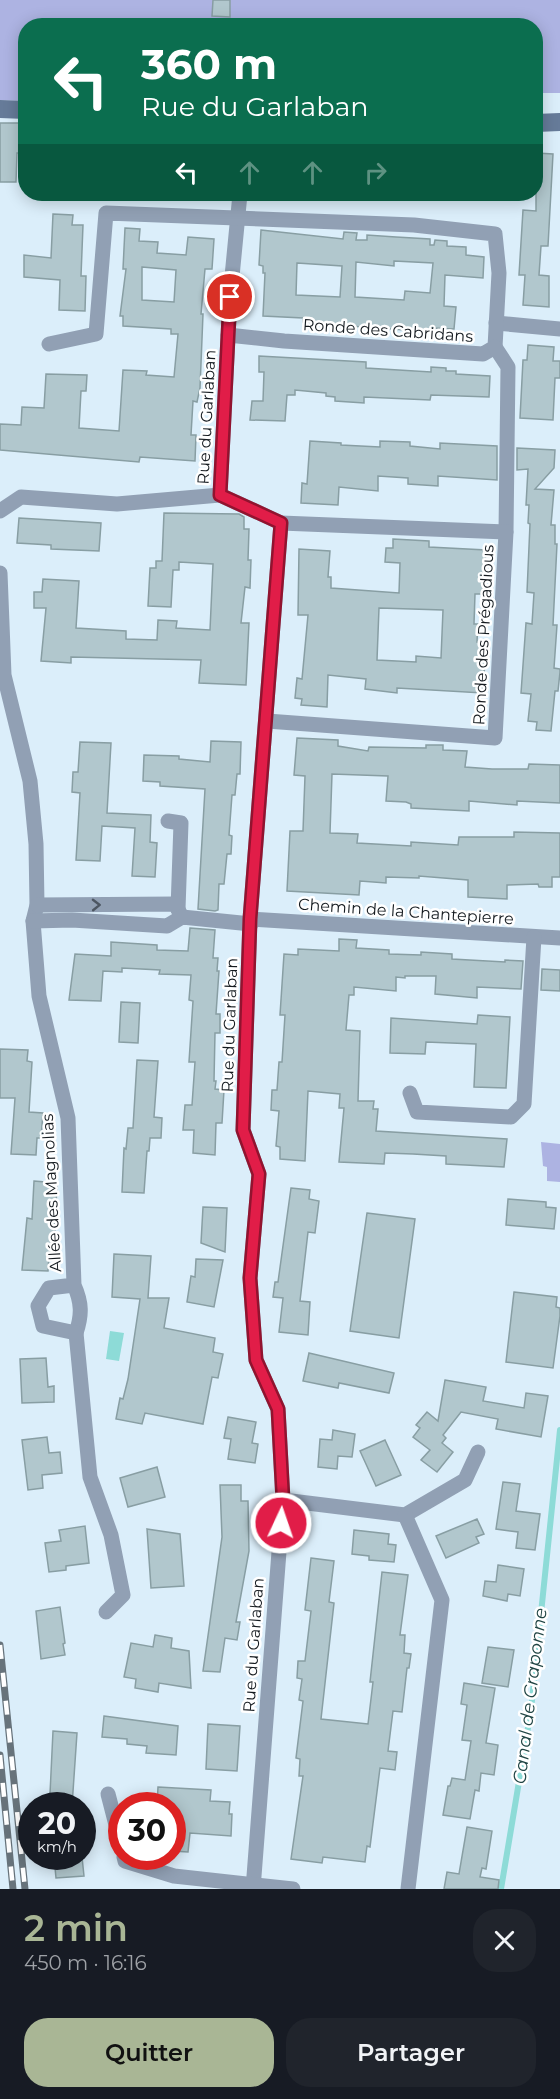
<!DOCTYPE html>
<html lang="fr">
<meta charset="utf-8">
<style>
:root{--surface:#171b24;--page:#20242c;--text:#f1f3f6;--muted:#9ea1a6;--accent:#a9b695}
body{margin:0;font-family:Montserrat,sans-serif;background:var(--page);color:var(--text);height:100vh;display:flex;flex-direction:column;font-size:22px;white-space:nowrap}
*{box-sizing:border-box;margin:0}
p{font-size:20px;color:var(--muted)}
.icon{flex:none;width:33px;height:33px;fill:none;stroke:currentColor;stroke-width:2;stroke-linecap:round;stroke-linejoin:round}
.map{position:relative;height:1889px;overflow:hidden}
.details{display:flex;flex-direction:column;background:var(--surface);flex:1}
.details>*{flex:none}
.top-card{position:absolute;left:18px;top:18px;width:525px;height:183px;border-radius:24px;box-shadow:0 3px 15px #0003;background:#0b6e4f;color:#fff;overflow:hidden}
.speed{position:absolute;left:18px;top:1792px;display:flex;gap:12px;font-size:30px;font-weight:700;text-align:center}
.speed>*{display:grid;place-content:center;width:78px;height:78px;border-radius:50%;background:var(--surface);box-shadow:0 3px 15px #0003;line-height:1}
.speed small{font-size:15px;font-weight:400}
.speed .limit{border:9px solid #d22;background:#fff;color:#111}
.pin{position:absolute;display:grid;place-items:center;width:51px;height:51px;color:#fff;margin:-26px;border:3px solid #fff;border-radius:50%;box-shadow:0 2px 6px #0007}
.me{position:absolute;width:66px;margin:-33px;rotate:3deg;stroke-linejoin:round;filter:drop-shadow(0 0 4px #0008)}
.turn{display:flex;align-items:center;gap:21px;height:126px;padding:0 24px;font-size:27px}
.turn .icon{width:78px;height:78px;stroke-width:2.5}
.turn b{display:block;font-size:42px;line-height:51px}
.lanes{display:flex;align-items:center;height:57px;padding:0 24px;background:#0003;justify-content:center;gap:30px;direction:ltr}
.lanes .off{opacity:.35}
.round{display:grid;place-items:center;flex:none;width:63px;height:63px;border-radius:24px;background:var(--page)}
.head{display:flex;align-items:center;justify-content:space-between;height:102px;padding:0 24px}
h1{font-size:36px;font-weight:600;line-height:45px;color:var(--accent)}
.cta{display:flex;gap:12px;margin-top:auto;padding:12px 24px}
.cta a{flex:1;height:69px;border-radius:24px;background:var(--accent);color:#111;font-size:24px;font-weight:600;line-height:69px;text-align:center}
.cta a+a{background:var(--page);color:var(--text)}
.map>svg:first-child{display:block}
.green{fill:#adb3e2}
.water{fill:#8ddbd7}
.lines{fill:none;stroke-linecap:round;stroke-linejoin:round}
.stream{stroke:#8ddbd7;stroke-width:6}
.building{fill:#b1c7cd;stroke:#889ea3;stroke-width:1.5;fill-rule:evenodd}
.street{stroke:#91a0b4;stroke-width:15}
.secondary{stroke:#667b99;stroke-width:18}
.rail-casing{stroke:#67737b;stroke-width:7}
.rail{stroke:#fff;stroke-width:4.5;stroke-dasharray:14;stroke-linecap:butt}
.oneway{stroke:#4c5662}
.route-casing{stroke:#92132f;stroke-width:15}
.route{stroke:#e11d48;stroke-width:10}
.labels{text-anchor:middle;stroke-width:5;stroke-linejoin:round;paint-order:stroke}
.street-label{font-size:16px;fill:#141a1f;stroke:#fff}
.water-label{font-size:18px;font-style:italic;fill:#204544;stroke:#fff}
</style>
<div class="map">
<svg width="560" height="1889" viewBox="0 0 560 1889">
<rect width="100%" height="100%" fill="#dbeefa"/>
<g class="green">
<polygon points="0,0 560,0 560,93 536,93 536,26 26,26 25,101 0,100"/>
<polygon points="541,1142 560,1144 560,1182 547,1181 547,1167 543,1166"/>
</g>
<polygon class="water" points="110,1331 124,1333 119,1361 106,1359"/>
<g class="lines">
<polyline class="stream" points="501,1889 531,1710 560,1430"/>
</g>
<g class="building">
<polygon points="213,0 230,0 230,17 212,16"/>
<polygon points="0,123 21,123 21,137 26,137 26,153 17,153 16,182 0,182"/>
<polygon points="536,153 553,154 548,246 541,246 539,275 549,276 549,307 523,305 525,275 519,275 523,210 536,211"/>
<polygon points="53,214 73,215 72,225 83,225 81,276 86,276 85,311 59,310 60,280 24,277 24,255 51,258"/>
<path d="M125,228L140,229L139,241L158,242L157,253L186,255L188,237L214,239L212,269H205L201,314H203L200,388L197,402L193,401L191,435H196L195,461L140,457L139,462L0,450V424L21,425L22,407L44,408L46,374L87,375L86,391H81L79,428L119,431L123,370L147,371L146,375L174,377L178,334H171V329L123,326V316H120L126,269H123ZM142,267L176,270L174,302L142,300Z"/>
<path d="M261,230L343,239L344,232L357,233L356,240H367V235L396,237L430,239V245H434L435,240L447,241V246L466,247V255L484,257L483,278L445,275L444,306L456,307L454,329L433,328V332L335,325L303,322V318L263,316L265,273H263V266L259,265ZM394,261L433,263L430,293L405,291L404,300L355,297L356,262L394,266ZM297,263L342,266L340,297L296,295Z"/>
<polygon points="528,345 554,347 553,361 560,361 560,378 555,378 553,420 520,418 523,360 527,360"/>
<polygon points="259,356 366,362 366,368 431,372 431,367 446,368 446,371 456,371 456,374 490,376 489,397 431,395 430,400 364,397 364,403 335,401 335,397 326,396 326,393 295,390 295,395 287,395 285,421 250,420 252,401 263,401 264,372 259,372"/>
<polygon points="310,441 341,443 341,445 380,447 380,441 410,442 410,446 440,449 440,443 497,446 497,480 438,476 438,486 408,484 408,478 378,476 378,491 339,487 338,505 301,503 302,483 307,484"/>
<polygon points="517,448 555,450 554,468 535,489 554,490 551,525 555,525 555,544 557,544 553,625 557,625 554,668 560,669 560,672 558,691 555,691 551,731 536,730 537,722 528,721 531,694 521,693 526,623 532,624 534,593 527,592 530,524 528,523 529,505 526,505 528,469 517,470"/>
<polygon points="164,513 239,514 244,517 244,529 249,529 248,560 251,560 250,588 245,587 241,623 249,623 246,685 199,683 201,660 71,657 71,663 41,661 46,608 34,608 34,592 42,592 43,579 79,581 76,628 126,631 126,639 157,640 158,620 177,621 176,628 210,630 213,564 179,562 179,570 173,570 171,607 148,606 150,568 156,568 156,561 162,561"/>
<polygon points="19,518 101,523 99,551 51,549 51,545 17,543"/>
<path d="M393,539L429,541V547L486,550L483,594H475L474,624H478L477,642L486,643L483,693L397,688V693L365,689L366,679L328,675L327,707L301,705L302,699L295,698L297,678L302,679L308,615H298L299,549L330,551L328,577H331V588L399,593L400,563L385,562L386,548H393ZM379,608L443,610L441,658L416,656V662L377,660Z"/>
<polygon points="297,738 338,740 338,746 368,751 369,747 426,748 426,745 443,745 443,750 467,751 465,767 492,769 528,769 529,764 560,765 560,803 517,801 517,805 469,801 469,811 411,808 411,804 406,802 386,801 388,776 332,774 330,833 358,834 357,843 411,846 411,842 458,845 459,837 514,837 514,832 560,833 560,877 552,877 552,887 539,887 538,884 507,885 507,899 468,897 468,880 419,876 419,878 386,877 386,883 360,881 359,895 287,891 290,831 303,831 305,776 294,775"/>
<polygon points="211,741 241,742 240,774 237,774 235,795 232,795 229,835 232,836 231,854 227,854 224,884 219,884 218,910 215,911 198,909 205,789 160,786 160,782 143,781 144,755 179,756 179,759 210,762"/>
<polygon points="80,742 111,743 107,813 151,815 150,842 157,843 155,877 132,876 135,828 102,826 100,861 76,860 80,793 72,792 73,772 78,772"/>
<polygon points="190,928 215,930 213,958 218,958 217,971 219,971 216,1014 220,1014 220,1033 215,1033 214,1081 216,1081 215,1089 224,1090 222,1123 216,1123 215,1155 193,1153 194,1130 183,1130 185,1105 192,1105 195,1062 189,1062 193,1001 189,1000 191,975 159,974 160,970 122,968 122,972 103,971 101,1001 69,1000 75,954 111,956 111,942 157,945 157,950 188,951"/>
<polygon points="339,939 357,940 356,948 389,950 389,954 421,955 421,952 452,954 452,959 505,962 505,960 523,961 521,989 477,987 477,998 435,994 436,976 405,976 405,978 396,977 396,991 354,987 354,995 349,995 346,1030 360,1031 358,1101 374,1101 373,1109 378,1109 376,1131 507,1139 504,1167 446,1164 446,1156 413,1154 385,1153 384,1164 339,1162 344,1108 339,1108 340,1094 308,1091 305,1161 280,1159 280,1147 276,1146 279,1111 271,1110 272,1090 277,1090 279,1062 282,1062 285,1015 280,1015 284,954 298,955 298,949 339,951"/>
<polygon points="542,969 560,970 560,991 541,990"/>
<polygon points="121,1002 140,1003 138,1043 119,1042"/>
<polygon points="478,1015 510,1017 506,1088 474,1087 476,1044 426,1042 425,1054 390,1053 391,1018 477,1024"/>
<polygon points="0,1049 28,1050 27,1061 32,1062 29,1112 43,1113 41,1138 37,1138 36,1155 11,1154 15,1098 0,1098"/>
<polygon points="137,1060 158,1061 154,1117 162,1118 161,1138 150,1138 149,1151 147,1151 144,1193 122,1192 124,1148 126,1149 128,1128 133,1128"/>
<polygon points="34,1181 57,1183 54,1257 49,1256 48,1271 22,1270 27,1218 32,1219"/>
<polygon points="291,1188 310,1190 309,1199 319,1201 315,1233 308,1232 300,1301 310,1302 308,1335 279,1332 283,1298 273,1297 275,1282 278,1282"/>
<polygon points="508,1199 546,1202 546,1207 556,1208 554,1229 506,1225"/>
<polygon points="203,1207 227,1208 225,1252 201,1243"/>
<polygon points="367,1213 415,1219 399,1338 350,1331"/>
<polygon points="114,1254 151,1256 148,1298 169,1298 164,1328 215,1338 213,1352 223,1354 218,1378 212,1377 203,1424 145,1413 142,1424 116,1419 120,1398 123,1399 128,1379 140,1299 112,1297"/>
<polygon points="196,1259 223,1260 214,1307 187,1302 191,1276 195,1277"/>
<polygon points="514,1292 557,1297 556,1307 560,1308 560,1316 553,1368 506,1362"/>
<polygon points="309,1353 394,1373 389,1393 339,1383 338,1388 303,1381"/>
<polygon points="46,1358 48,1387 54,1386 54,1402 22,1403 20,1359"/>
<polygon points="445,1380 486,1387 483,1401 524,1408 526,1393 548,1396 541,1437 496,1429 498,1419 461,1412 443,1435 446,1438 442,1443 453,1452 437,1472 421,1460 430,1450 413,1437 420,1428 416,1425 427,1412 438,1421"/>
<polygon points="228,1417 256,1422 252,1443 258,1444 255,1463 228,1459 231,1439 224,1438"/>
<polygon points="333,1430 355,1434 352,1457 338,1456 337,1469 318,1467 320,1439 332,1440"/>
<polygon points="47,1437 49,1453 60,1452 62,1473 42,1475 43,1488 28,1490 22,1440"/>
<polygon points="385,1440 401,1475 376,1486 360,1451"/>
<polygon points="157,1467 165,1497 128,1507 120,1478"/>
<polygon points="503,1482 520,1484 516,1511 540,1514 535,1550 516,1548 518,1532 496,1529"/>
<polygon points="220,1485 241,1485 241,1501 248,1501 249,1551 236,1622 240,1622 237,1640 225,1638 220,1672 203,1671 222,1537"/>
<polygon points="477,1519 484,1534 476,1537 479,1543 446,1558 436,1536"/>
<polygon points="85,1526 89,1563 66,1566 66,1570 49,1572 45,1543 61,1541 59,1530"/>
<polygon points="147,1529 180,1534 184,1586 151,1588"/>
<polygon points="354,1530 389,1534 388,1544 396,1545 394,1562 369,1560 369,1556 352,1554"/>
<polygon points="311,1558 334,1561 329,1602 334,1603 321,1719 368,1724 373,1682 370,1682 382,1572 408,1575 400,1635 405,1635 404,1653 411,1654 409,1668 407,1668 402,1712 393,1711 388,1751 397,1752 395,1770 380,1768 370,1847 367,1846 365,1862 323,1857 322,1863 291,1859 303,1776 299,1776 300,1759 296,1758 303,1701 299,1700 302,1679 297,1678 298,1661 305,1661 311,1611 305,1610"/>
<polygon points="498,1565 524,1569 520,1596 508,1594 507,1601 483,1596 485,1581 496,1582"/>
<polygon points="60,1607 65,1643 63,1644 65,1655 41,1659 36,1611"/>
<polygon points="155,1635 172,1638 171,1648 189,1651 191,1688 159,1683 158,1692 135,1688 136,1679 124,1677 131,1643 153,1647"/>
<polygon points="488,1647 514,1650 508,1687 482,1683"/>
<polygon points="464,1683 495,1688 486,1743 498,1745 494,1775 481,1773 479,1791 475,1790 470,1819 443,1815 448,1786 450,1786 452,1778 465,1780 471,1741 462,1740 467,1705 461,1704"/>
<polygon points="104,1716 178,1726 176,1755 146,1753 147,1746 127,1744 127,1739 102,1737"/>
<polygon points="208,1724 240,1726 237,1771 206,1769"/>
<polygon points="53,1731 77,1733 72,1806 55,1806 56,1794 50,1794"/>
<polygon points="158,1787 211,1790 210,1801 230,1802 229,1814 232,1814 231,1836 190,1833 188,1852 172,1851 172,1806 157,1806"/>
<polygon points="467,1827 492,1831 486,1869 482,1868 480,1877 499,1880 498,1889 444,1889 447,1872 459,1874"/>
<polygon points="54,1857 82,1857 84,1876 56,1878"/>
</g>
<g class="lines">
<g class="street">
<polyline points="240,194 230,297 220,495 281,523 250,919 243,1130 259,1174 250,1278 256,1360 278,1409 283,1500 253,1889"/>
<polyline points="496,323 560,329"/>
<polyline points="49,344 96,334 106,213 414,225 495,234 499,273 495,347 483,354 284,341 228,335"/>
<polyline points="495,347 508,367 506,532"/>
<polyline points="0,511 21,497 117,504 220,495"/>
<path d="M0,573L4,675L30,781L36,844L37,905L33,921L39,996L68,1118L74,1285C82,1303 82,1315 76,1333L43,1326L38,1306L49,1288L74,1285"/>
<polyline points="267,721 495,738 506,532 281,523"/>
<polyline points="168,821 181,823 178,909"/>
<polyline points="37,905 175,904 182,917"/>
<polyline points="250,919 560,938"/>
<polyline points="33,921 72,920 167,926 182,917 251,924"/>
<polyline points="410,1093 417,1112 511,1117 524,1104 534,937"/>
<polyline points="76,1333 90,1477 111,1535 123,1595 106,1612"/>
<polyline points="283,1500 405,1515 465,1480 478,1452"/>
<polyline points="405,1515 442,1600 408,1889"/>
<polyline points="108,1794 122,1848"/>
<polyline points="124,1857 125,1861 174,1876 293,1889"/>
</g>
<g class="secondary">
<polyline points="0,109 26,110"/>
<polyline points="536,123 560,122"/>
</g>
<defs>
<g id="rail">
<polyline points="0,1645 25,1889"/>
<polyline points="0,1755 13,1889"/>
</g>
</defs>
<use href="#rail" class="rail-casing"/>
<use href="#rail" class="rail"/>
</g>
<defs><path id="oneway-chevron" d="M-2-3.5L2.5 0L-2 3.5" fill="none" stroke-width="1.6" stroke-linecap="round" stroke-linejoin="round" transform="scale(1.5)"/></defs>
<use class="oneway" href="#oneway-chevron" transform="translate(96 905) rotate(-1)"/>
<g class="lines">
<defs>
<polyline id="route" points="230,297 220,495 281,523 250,919 243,1130 259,1174 250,1278 256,1360 278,1409 283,1500 281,1523"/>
</defs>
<use href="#route" class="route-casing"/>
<use href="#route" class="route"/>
</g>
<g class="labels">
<g class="street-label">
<text transform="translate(388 330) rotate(4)" y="6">Ronde des Cabridans</text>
<text transform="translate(206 417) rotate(-87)" y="6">Rue du Garlaban</text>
<text transform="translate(483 635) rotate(-87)" y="6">Ronde des Prégadious</text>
<text transform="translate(406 911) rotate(4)" y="6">Chemin de la Chantepierre</text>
<text transform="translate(229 1025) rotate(-88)" y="6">Rue du Garlaban</text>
<text transform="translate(51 1193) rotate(-93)" y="6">Allée des Magnolias</text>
<text transform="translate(253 1645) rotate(-86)" y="6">Rue du Garlaban</text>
</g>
<g class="water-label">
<text transform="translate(530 1696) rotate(-83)" y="6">Canal de Craponne</text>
</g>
</g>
</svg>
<div class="speed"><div>20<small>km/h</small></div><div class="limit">30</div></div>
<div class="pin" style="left:230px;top:297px;background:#d93025"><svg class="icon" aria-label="arrive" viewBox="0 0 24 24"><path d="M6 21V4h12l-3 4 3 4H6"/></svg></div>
<svg class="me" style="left:281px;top:1523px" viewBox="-20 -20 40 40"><circle r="17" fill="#e11d48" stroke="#fff" stroke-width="3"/><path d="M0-11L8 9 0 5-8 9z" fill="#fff"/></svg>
<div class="top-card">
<div class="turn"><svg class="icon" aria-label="left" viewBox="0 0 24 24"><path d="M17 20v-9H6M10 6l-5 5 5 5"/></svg><div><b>360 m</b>Rue du Garlaban</div></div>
<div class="lanes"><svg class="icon" aria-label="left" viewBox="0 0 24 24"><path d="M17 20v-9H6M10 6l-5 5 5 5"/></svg><svg class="icon off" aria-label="ahead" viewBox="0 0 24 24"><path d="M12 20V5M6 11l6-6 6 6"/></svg><svg class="icon off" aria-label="ahead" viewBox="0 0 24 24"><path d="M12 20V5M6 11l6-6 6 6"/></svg><svg class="icon off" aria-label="right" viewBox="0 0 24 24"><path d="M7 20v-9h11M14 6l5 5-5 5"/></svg></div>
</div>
</div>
<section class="details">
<div class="head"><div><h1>2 min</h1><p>450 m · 16:16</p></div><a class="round"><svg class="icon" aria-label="close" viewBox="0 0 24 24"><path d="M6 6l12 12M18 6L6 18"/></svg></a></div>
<div class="cta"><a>Quitter</a><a>Partager</a></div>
</section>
